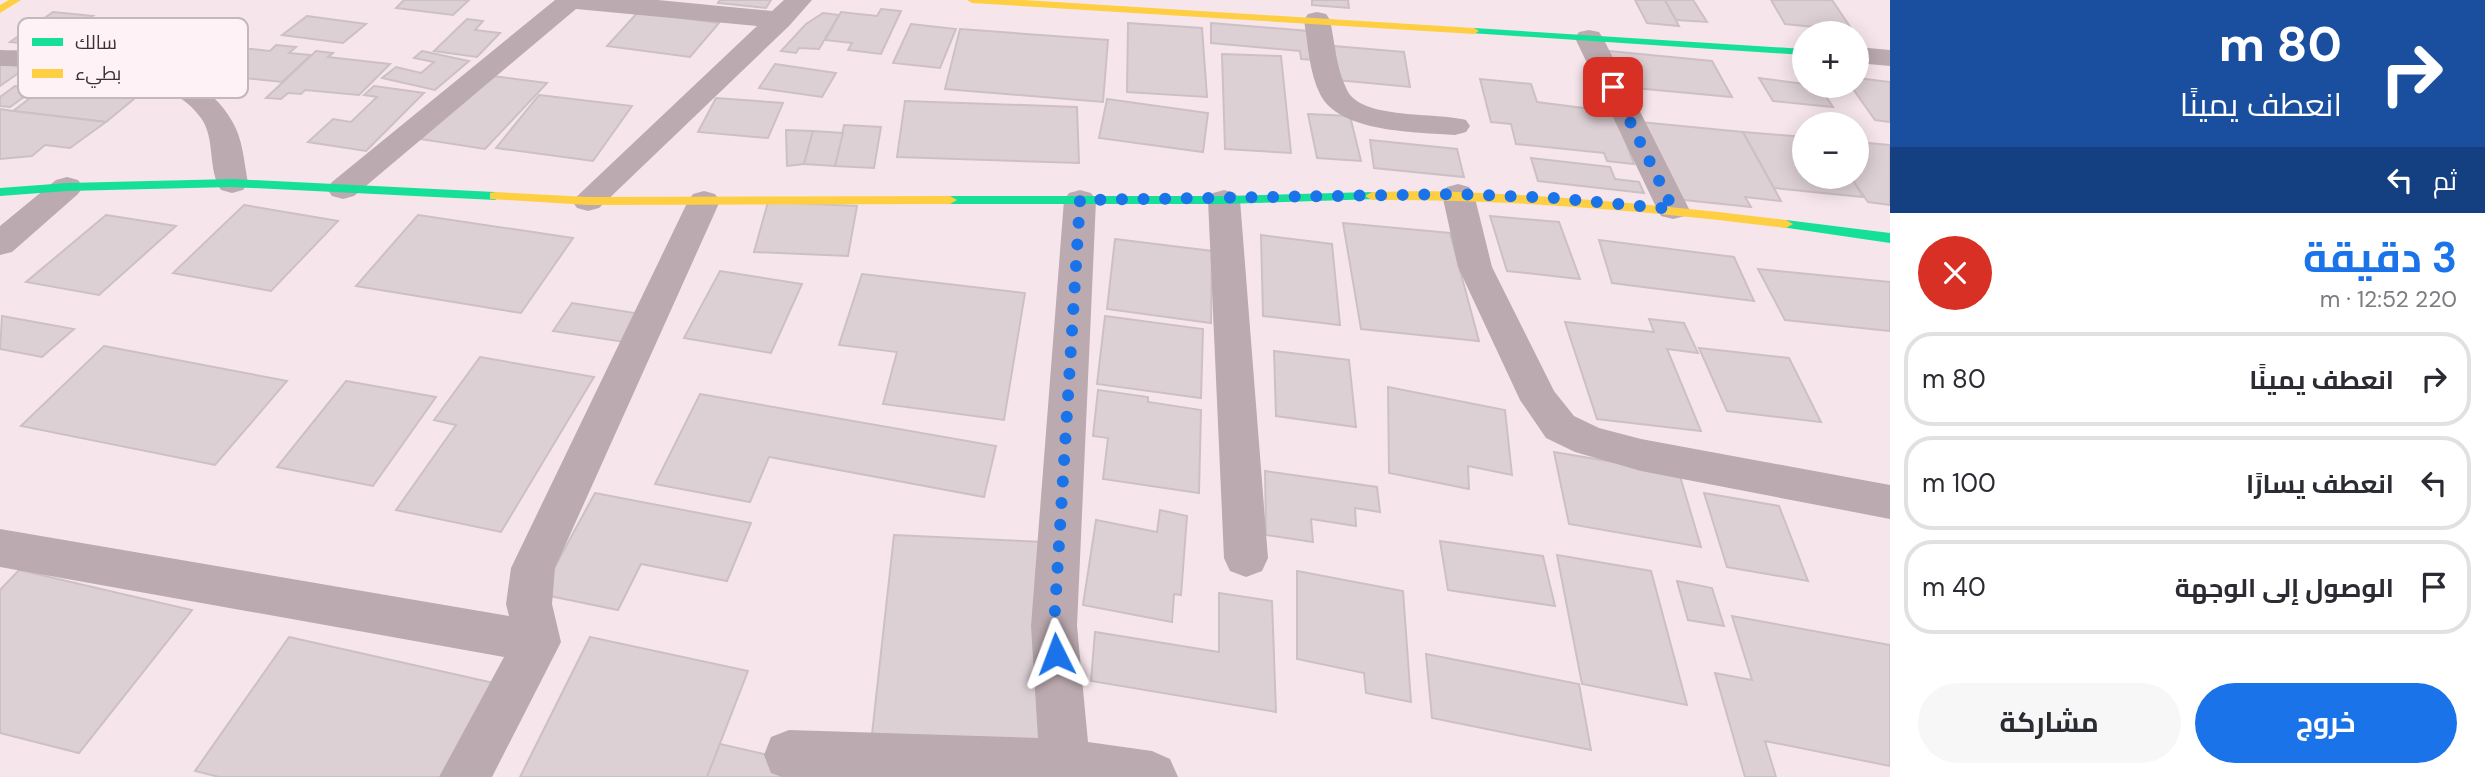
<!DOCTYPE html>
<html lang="ar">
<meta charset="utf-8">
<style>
:root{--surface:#fff;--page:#f7f7f7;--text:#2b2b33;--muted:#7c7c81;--line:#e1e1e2;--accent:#1a73e8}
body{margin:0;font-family:"DM Sans",Cairo,sans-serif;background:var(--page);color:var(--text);direction:rtl;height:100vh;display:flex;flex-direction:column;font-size:26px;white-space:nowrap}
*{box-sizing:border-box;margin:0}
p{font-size:23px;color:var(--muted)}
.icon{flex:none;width:38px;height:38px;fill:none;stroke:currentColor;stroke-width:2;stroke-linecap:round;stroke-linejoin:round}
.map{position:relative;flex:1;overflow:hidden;direction:ltr}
.side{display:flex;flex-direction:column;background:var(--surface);width:595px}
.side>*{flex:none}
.banner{background:#1a4fa0;color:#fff;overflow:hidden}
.buttons{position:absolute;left:1792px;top:21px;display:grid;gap:14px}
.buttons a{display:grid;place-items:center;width:77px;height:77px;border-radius:50%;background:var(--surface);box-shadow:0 4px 18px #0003;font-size:35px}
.pin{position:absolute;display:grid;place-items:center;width:60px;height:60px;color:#fff;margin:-30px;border-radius:14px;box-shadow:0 4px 10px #0006}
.me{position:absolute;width:77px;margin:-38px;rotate:357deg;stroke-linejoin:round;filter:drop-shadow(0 0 5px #0008)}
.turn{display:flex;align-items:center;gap:24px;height:147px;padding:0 28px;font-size:32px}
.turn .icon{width:91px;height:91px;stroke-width:2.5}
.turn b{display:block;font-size:49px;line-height:60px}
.then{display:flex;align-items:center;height:66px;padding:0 28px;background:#0003;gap:14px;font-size:26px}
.round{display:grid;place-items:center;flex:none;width:74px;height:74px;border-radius:37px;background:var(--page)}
.summary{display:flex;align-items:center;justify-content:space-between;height:119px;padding:0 28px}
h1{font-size:42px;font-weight:700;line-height:52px;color:var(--accent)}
.primary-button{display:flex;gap:14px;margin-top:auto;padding:14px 28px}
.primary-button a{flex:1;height:80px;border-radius:42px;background:var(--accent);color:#fff;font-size:28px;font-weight:700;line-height:80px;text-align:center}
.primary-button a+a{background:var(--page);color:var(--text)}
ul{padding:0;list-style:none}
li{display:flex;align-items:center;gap:21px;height:94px;margin:0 14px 10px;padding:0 14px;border:4px solid var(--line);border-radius:28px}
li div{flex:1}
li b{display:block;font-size:26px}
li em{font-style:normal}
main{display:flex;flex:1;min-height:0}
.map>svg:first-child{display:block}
.building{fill:#ddd0d5;stroke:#cdc0c5;stroke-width:2}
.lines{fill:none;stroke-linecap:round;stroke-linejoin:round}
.street{fill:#bbaab0;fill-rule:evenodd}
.fast{fill:#16e098;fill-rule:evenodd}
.slow{fill:#ffcf43;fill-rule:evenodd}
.route{stroke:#1a73e8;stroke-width:12;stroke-dasharray:0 21.6}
.key{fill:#fef2f6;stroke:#c4b8bc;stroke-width:2}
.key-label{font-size:19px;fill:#3c3035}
</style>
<main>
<section class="side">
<div class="banner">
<div class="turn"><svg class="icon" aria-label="right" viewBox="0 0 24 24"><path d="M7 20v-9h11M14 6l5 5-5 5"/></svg><div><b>80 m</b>انعطف يمينًا</div></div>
<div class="then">ثم<svg class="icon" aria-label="left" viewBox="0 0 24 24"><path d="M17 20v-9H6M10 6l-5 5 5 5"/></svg></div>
</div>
<div class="summary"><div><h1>3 دقيقة</h1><p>220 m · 12:52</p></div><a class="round" style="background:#d93025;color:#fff"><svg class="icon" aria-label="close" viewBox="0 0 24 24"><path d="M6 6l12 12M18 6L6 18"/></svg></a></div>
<ul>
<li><svg class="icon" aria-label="right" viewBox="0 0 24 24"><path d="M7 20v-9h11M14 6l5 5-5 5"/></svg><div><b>انعطف يمينًا</b></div><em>80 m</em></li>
<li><svg class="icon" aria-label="left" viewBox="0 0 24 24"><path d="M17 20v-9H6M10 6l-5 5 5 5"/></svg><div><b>انعطف يسارًا</b></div><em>100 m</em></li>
<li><svg class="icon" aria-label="arrive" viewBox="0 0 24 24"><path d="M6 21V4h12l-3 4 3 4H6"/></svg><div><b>الوصول إلى الوجهة</b></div><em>40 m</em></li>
</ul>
<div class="primary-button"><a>خروج</a><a>مشاركة</a></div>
</section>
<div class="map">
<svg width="1890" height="777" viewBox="0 0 1890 777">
<rect width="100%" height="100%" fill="#f6e6ec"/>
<g class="building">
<polygon points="404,0 469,0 453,15 396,8"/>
<polygon points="720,0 771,0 766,8 718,3"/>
<polygon points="1312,0 1348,0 1349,8 1312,5"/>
<polygon points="1635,0 1665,0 1679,26 1647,23"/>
<polygon points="1665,0 1693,0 1707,22 1676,20"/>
<polygon points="1771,0 1832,0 1853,31 1785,24"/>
<polygon points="881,9 901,11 881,54 848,50 852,43 825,40 841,12 877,16"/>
<polygon points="53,12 93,16 52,46 10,42"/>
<polygon points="638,12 719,23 690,57 607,46"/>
<polygon points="823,13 839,15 819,49 799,48 796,53 781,51 806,24"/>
<polygon points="307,16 366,24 343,43 282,35"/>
<polygon points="467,19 483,21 475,30 500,33 477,57 434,51"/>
<polygon points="1128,23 1202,28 1207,97 1127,92"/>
<polygon points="1211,23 1309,31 1313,60 1301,59 1300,51 1211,43"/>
<polygon points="911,24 956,29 940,68 893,63"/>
<polygon points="960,29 1108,40 1103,102 945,89"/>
<polygon points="276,45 296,47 289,53 311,55 282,82 234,77 229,81 208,79 243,48 270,51"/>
<polygon points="1334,46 1404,52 1410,87 1337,80"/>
<polygon points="316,51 333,53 328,57 390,64 359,95 305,90 301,94 288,93 281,99 266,98"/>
<polygon points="422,51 469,61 435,90 382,78 396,67 421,73 434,62 414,58"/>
<polygon points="1609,51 1712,61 1732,97 1624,87"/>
<polygon points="1222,54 1281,56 1291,153 1225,149"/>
<polygon points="0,61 30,65 0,86"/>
<polygon points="775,64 836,73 822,97 759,88"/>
<polygon points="486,75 547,83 485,149 421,139"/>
<polygon points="1759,78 1819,86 1833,107 1773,101"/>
<polygon points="1857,78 1890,82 1890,122 1875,120 1851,86 1857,86"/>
<polygon points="1480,79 1531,84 1537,102 1614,112 1634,164 1607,161 1604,153 1516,144 1511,124 1491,122"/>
<polygon points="50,83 60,85 140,94 106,122 13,111"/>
<polygon points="15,86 35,89 10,107 0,106 0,97"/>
<polygon points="374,86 424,93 366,151 308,142 333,119 351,122 377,97 364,95"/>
<polygon points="539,95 632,106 593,161 496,148"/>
<polygon points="716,98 783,103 768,138 698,132"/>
<polygon points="1107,99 1208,113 1203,152 1099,138"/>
<polygon points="905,101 1077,107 1079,163 897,157"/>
<polygon points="0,109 13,111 106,122 70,148 45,145 32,156 0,159"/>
<polygon points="1308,114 1350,116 1361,161 1317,158"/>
<polygon points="1640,122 1743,132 1781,201 1745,197 1751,207 1675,199"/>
<polygon points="844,125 881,127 874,168 835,166"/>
<polygon points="786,130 813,131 804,164 787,166"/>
<polygon points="813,131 843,133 835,166 804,164"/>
<polygon points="1743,132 1804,137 1804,177 1851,177 1863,197 1774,188"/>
<polygon points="1370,140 1457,149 1464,177 1374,168"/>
<polygon points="1857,142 1890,145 1890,205 1868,202 1851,177 1857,177"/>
<polygon points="1531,158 1610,167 1615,179 1639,182 1644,193 1538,181"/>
<polygon points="768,202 857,206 848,256 754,252"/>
<polygon points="244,205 338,221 271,291 173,273"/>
<polygon points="106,215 176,226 99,295 26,282"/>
<polygon points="418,215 573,238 521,313 356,286"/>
<polygon points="1490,216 1559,222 1580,279 1507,271"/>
<polygon points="1343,223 1450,233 1479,341 1361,329"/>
<polygon points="1261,235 1332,244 1340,325 1263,316"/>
<polygon points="1115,239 1212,251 1211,323 1107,309"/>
<polygon points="1599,240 1734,257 1754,301 1612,283"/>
<polygon points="1758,269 1890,282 1890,331 1785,320"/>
<polygon points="720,271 802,284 771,353 684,338"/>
<polygon points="862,274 1025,293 1004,420 883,404 897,352 839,345"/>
<polygon points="572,303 647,315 631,343 553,331"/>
<polygon points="2,316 74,329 42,357 0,349"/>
<polygon points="1105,316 1203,329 1201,398 1097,384"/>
<polygon points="1649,319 1684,323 1698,353 1667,349 1701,431 1597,419 1565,322 1654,332"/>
<polygon points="104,346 287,381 215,465 21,426"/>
<polygon points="1699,348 1789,358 1821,422 1727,411"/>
<polygon points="1274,351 1349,360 1356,427 1276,416"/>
<polygon points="480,357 594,377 501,532 396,510 456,425 434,420"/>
<polygon points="346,381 436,397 373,486 277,467"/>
<polygon points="1388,387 1505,410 1512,475 1468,466 1469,489 1389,473"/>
<polygon points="1098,390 1148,397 1148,402 1201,410 1199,493 1103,479 1108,438 1093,436"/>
<polygon points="700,394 996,446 984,497 769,457 750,502 655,484"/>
<polygon points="1554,452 1679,473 1701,547 1569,524"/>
<polygon points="1265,471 1377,487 1380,512 1355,508 1356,526 1311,519 1313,542 1266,535"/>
<polygon points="595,493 751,523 727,581 641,564 618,610 540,594"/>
<polygon points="1704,493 1779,506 1808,581 1727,567"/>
<polygon points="1160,510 1187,516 1181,595 1174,594 1172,622 1083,605 1096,520 1157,532"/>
<polygon points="894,535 1045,542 1047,744 872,734"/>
<polygon points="1440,541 1543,556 1555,606 1448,590"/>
<polygon points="1557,555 1651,571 1687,705 1582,684"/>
<polygon points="19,570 192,610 79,753 0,733 0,590"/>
<polygon points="1297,571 1403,591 1411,702 1366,693 1364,673 1297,659"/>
<polygon points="1677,581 1712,588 1724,626 1688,620"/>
<polygon points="1219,593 1272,601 1276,712 1091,681 1095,632 1219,652"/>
<polygon points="1732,616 1890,645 1890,766 1765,741 1776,777 1745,777 1715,673 1752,680"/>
<polygon points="289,637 498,684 448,777 219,777 195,771"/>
<polygon points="590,637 748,671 707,777 520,777"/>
<polygon points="1426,654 1579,684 1591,750 1432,718"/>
<polygon points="720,744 835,770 833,777 707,777"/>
</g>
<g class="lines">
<g class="street">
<polygon points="555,0 658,0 772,11 784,0 812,0 789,26 599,208 588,211 577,208 572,201 757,26 576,9 354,196 343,199 332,196 327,189 332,182"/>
<path d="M1317,12L1326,14L1330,20C1335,43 1336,68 1347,90C1361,120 1437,112 1466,120L1470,126L1466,132L1455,135C1417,132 1339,133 1320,94C1309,72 1308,44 1304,20L1308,14Z"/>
<polygon points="1589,30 1599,32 1603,38 1689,209 1685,216 1673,219 1661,216 1657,209 1575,38 1579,32"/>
<polygon points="1857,47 1890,50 1890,66 1857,63"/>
<path d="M0,50C70,52 194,50 232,121C243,139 244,162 248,183L243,190L232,193L221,190C207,169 216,139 201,118C164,65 58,68 0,66Z"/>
<polygon points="67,177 78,180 83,187 78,194 12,252 0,255 0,226 56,180"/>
<polygon points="1458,184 1469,187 1474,194 1492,267 1554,391 1574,416 1599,428 1641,439 1890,485 1890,519 1641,471 1575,452 1546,438 1520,400 1458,267 1442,194 1447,187"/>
<polygon points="1080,190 1091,193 1096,200 1077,626 1088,742 1152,751 1170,759 1178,777 782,777 771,773 764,755 771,737 789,730 1038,738 1031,626 1064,200 1069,193"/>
<polygon points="1224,190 1235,193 1240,200 1268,558 1262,571 1246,577 1230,571 1224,558 1208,200 1213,193"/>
<polygon points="704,191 715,194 720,201 555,568 552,604 561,642 492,777 439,777 504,657 0,567 0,529 509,616 506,604 511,568 688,201 693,194"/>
</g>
<g class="fast">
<polygon points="1474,28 1804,49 1804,55 1470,33 1469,31"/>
<polygon points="232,179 495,192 502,196 495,200 232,187 67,191 0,196 0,188 67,183"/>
<polygon points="1372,192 1379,196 1377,199 1224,204 950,204 943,200 950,196 1224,196"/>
<polygon points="1786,220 1890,233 1890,243 1781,227 1779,224"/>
</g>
<g class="slow">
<polygon points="9,0 21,0 0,13 0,5"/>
<polygon points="967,0 1024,0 1474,28 1479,31 1474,34 972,3"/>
<path d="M1425,191C1546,194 1666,205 1786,220L1793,224L1786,228C1648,211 1511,199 1372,200L1365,196L1372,192Z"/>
<polygon points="495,192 588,197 950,196 957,200 950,204 588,205 490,199 490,193"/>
</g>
</g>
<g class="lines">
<polyline class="route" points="1056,654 1054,626 1080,200 1458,194 1555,198 1673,209 1613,87"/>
</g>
<rect x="18" y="18" width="230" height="80" rx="10" class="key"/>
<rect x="32" y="38" width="31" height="8" fill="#16e098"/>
<rect x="32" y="69" width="31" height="9" fill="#ffcf43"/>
<g class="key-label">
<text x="75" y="49">سالك</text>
<text x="75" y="80">بطيء</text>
</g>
</svg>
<div class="buttons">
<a>+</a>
<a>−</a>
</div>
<div class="pin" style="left:1613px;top:87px;background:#d93025"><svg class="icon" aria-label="arrive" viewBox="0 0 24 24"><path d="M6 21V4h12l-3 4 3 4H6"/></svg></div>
<svg class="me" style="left:1056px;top:654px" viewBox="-20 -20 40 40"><path d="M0-17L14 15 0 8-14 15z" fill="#1a73e8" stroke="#fff" stroke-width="4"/></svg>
</div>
</main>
